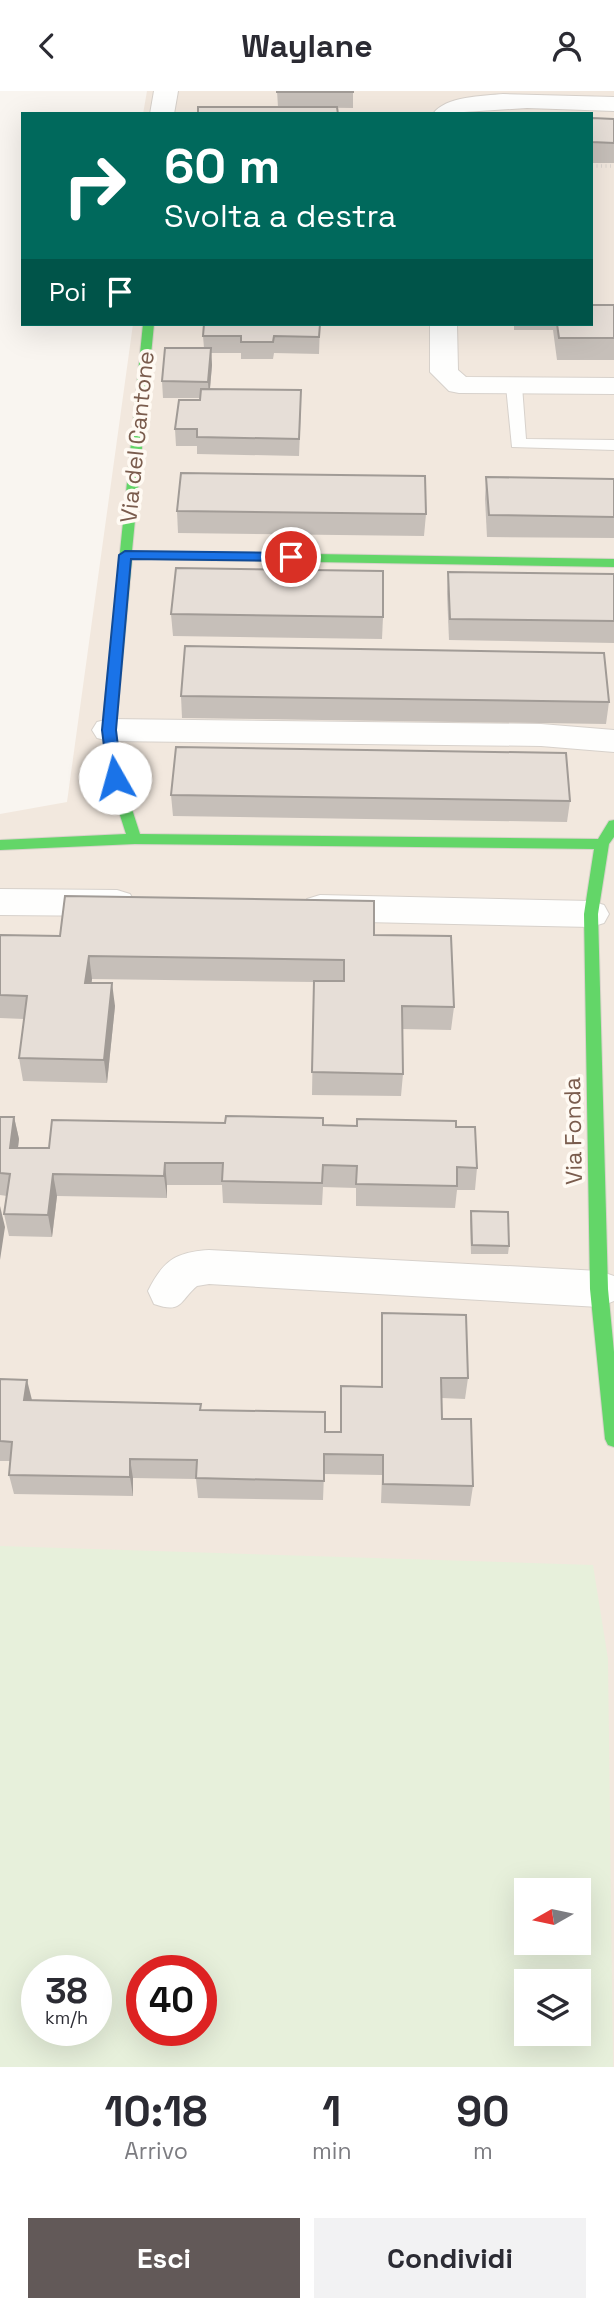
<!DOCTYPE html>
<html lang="it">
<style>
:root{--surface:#fff;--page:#f2f2f3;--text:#2b2b33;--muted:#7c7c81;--accent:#625958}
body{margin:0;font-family:"Space Grotesk",sans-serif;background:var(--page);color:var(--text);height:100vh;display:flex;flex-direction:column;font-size:26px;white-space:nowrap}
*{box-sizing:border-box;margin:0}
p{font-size:23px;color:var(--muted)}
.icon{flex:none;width:38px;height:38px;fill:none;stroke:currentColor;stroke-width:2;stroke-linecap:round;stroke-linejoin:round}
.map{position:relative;height:1976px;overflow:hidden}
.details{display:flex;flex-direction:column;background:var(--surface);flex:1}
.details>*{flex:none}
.top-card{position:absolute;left:21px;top:21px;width:572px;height:214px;border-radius:0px;box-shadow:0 7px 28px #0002;background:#00695c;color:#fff;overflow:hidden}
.needle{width:46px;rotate:261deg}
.tools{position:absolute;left:514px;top:1787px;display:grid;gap:14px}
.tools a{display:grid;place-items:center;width:77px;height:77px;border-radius:0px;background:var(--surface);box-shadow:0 7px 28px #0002;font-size:35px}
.speed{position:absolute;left:21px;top:1864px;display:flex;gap:14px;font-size:35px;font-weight:700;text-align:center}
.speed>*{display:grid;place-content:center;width:91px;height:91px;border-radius:50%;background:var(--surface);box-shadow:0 7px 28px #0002;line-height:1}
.speed small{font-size:18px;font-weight:400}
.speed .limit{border:10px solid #d22;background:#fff;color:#111}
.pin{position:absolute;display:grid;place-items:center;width:60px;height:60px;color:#fff;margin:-30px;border:4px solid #fff;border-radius:50%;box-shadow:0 2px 7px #0007}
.me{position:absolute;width:77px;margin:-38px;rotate:353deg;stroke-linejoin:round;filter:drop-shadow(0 0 5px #0008)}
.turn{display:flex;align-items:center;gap:24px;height:147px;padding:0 28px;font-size:32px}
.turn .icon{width:91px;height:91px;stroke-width:2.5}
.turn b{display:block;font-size:49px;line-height:60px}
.then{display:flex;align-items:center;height:66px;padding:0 28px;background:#0003;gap:14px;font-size:26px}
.eta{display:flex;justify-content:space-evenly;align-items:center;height:119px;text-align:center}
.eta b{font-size:42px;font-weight:700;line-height:49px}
.button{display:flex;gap:14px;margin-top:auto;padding:14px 28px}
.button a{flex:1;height:80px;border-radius:0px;background:var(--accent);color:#fff;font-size:28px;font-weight:700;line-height:80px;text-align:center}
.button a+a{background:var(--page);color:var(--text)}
header{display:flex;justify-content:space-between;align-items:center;height:91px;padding:0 28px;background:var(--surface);font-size:32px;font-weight:700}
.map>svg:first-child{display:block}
.residential{fill:#f2e8de;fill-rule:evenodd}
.green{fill:#e7f0db;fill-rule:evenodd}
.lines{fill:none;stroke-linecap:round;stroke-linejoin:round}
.lane-casing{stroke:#d7d1cb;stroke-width:2}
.street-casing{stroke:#d7d1cb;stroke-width:2}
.fast-casing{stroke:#d9d2cb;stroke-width:2}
.path{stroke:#dcd5d0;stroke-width:3.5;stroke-dasharray:1 3.5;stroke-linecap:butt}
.lane{fill:#fefefd;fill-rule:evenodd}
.street{fill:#fefefd;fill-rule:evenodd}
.fast{fill:#63d668;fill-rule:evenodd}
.wall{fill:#c6bfb9}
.shaded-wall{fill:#a19b96}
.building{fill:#e6ded7;stroke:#a19b96;stroke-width:2}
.route{fill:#1a73e8;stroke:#114b97;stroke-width:2}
.labels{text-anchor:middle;stroke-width:7;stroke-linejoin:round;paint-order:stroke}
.street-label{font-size:23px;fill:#7a5c4d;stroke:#fffaf3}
</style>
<header><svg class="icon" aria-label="back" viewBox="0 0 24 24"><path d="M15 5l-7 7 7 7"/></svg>Waylane<svg class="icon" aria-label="person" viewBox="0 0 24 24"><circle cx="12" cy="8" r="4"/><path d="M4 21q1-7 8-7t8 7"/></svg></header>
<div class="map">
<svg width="614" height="1976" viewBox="0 0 614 1976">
<rect width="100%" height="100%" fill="#f9f5f0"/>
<path class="residential" d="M147,0H614V1976H0V723L67,711L133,233H592V23H143ZM527,1799H579V1852H527ZM37,1880H96V1939H37ZM142,1880H201V1939H142ZM527,1890H579V1942H527Z"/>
<path class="green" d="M0,1455L593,1474L608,1568L613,1976H0ZM527,1799H579V1852H527ZM37,1880H96V1939H37ZM142,1880H201V1939H142ZM527,1890H579V1942H527Z"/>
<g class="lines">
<defs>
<polygon id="lane" points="514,290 522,295 526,348 614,349 614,359 512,356 506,295"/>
<g id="street">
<polygon points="154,0 178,0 174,23 150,23"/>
<path d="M503,3L614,6V20L527,17L433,23C445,5 484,5 503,3Z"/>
<polygon points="430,233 457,233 458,279 466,286 614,287 614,303 459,302 449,300 430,281"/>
<polygon points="109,628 541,633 614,639 614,661 541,655 109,650 97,647 92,639 97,631"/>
<polygon points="0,798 117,799 130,803 135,812 130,821 117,825 0,824"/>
<polygon points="320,804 591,810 604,814 609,823 604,832 591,836 320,830 307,826 302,817 307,808"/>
<path d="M209,1159L599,1180L614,1185V1210L599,1216L209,1193L197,1195C179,1210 183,1223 154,1213L148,1200C163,1170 175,1161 209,1159Z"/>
</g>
<polygon id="fast" points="143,233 154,233 132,460 614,468 614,476 132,468 116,639 122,687 140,743 598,748 609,730 614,729 614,746 609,753 598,823 608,1198 614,1261 614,1356 608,1354 605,1348 590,1198 584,823 594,758 135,753 0,759 0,749 126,743 108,687 102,639"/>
</defs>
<use href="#lane" class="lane-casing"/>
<use href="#street" class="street-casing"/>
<use href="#fast" class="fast-casing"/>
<polyline class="path" points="592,75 614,75"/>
<use href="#lane" class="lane"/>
<use href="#street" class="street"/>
<use href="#fast" class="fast"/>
</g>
<g class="wall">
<polygon points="277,0 353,0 353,17 278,16"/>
<polygon points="592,27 614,28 614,72 592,72"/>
<polygon points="614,214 614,269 557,269 553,239 514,239 514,233 592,233"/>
<polygon points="320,233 319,263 274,262 273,268 241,268 241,262 211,262 212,274 210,298 301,316 299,365 197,363 197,355 176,355 175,338 200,309 200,307 163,307 162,290 204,257 203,245"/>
<polygon points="486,386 614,388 614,447 487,446 485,408"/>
<polygon points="177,420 426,423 424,445 178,442"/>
<polygon points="448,481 614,483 614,552 449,549 447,503"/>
<polygon points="171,523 383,526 382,548 173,545"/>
<polygon points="181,605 609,611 606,633 182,627"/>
<polygon points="171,704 570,710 567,731 173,725"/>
<polygon points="0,844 60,845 374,844 454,916 451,939 402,938 403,983 401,1005 312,1004 314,891 92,888 91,892 115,915 107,992 23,990 19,967 24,928 0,927"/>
<polygon points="0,1026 14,1026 19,1048 18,1057 49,1057 323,1034 456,1036 477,1077 475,1099 457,1099 455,1117 356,1115 356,1097 323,1096 322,1114 223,1112 222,1094 167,1094 167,1107 57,1105 52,1146 9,1145 4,1123 7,1105 0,1104"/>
<polygon points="471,1120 509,1155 508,1163 471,1163 470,1129"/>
<polygon points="382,1222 468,1287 465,1308 442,1307 442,1328 473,1395 470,1415 381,1412 382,1384 324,1383 323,1409 198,1407 196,1388 133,1387 133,1405 14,1403 9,1384 10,1370 0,1370 0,1288 32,1310 201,1313 201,1319 325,1341 340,1341 341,1295 381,1296 381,1243"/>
</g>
<g class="shaded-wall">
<polygon points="211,257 212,274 209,308 208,291"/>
<polygon points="89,865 92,888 89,915 85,892"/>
<polygon points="112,892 115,915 107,992 104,969"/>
<polygon points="14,1026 19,1048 15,1079 10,1057"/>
<polygon points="165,1072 167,1094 167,1107 164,1085"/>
<polygon points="53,1083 57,1105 52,1146 48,1124"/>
<polygon points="0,1115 5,1136 0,1169"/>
<polygon points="27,1289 32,1309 24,1309"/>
<polygon points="130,1368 133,1387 133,1405 130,1386"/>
</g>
<g class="building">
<rect x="277" y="0" width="76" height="1"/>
<polygon points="198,16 337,16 338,23 198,23"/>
<polygon points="592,27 614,28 614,52 592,51"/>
<polygon points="592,214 614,214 614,247 559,247 557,233 592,233"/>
<polygon points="204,233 320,233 319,246 274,245 273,251 241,251 241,245 203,245"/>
<polygon points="165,257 211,257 208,291 162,290"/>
<polygon points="201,298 301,299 299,348 197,346 197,338 175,338 179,309 200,309"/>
<polygon points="181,382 425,385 426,423 177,420"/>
<polygon points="486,386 614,388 614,426 489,424"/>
<polygon points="176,477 383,480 383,526 171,523"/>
<polygon points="448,481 614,483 614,530 450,528"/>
<polygon points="185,555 604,562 609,611 181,605"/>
<polygon points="176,656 566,662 570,710 171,704"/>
<polygon points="65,805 374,810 374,844 451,845 454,916 402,915 403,983 312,981 314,890 344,890 344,869 89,865 85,892 112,892 104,969 19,967 27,905 0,904 0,844 60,845"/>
<polygon points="226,1025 323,1027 323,1034 357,1035 357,1028 456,1030 456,1036 475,1036 477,1077 457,1076 457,1095 356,1093 357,1075 323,1074 322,1092 222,1090 223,1072 165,1072 164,1085 53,1083 48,1124 4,1123 10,1083 0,1082 0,1026 14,1026 10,1057 49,1057 52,1029 225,1032"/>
<polygon points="471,1120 508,1121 509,1155 472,1154"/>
<polygon points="382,1222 466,1224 468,1287 441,1287 442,1328 471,1328 473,1395 383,1393 383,1364 324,1363 324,1390 196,1387 197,1369 130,1368 130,1386 9,1384 12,1351 0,1350 0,1288 27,1289 24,1309 201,1313 200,1319 325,1321 325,1341 341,1341 341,1295 382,1296"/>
</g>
<polygon class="route" points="125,460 291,462 297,466 291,470 131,468 116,639 122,687 115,692 108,687 102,639 119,464"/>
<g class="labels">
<g class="street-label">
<text transform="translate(137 346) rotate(-84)" y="8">Via del Cantone</text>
<text transform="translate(573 1040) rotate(-91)" y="8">Via Fonda</text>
</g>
</g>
</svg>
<div class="tools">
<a><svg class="needle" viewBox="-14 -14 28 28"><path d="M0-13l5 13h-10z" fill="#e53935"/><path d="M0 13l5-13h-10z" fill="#7c7c81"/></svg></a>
<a><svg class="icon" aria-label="layers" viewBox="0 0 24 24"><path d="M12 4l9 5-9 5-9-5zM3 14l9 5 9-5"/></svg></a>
</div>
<div class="speed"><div>38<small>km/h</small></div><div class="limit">40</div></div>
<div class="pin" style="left:291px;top:466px;background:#d93025"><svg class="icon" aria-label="arrive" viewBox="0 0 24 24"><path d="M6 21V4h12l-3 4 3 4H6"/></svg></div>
<svg class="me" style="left:115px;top:687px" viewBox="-20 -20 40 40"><circle r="19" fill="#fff"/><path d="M0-13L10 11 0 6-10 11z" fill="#1a73e8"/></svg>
<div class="top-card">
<div class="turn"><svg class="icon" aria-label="right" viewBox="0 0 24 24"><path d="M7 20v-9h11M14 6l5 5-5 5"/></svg><div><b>60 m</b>Svolta a destra</div></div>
<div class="then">Poi<svg class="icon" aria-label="arrive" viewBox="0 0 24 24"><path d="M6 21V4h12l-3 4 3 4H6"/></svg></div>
</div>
</div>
<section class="details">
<div class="eta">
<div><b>10:18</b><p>Arrivo</p></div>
<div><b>1</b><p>min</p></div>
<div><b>90</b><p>m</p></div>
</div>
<div class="button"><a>Esci</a><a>Condividi</a></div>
</section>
